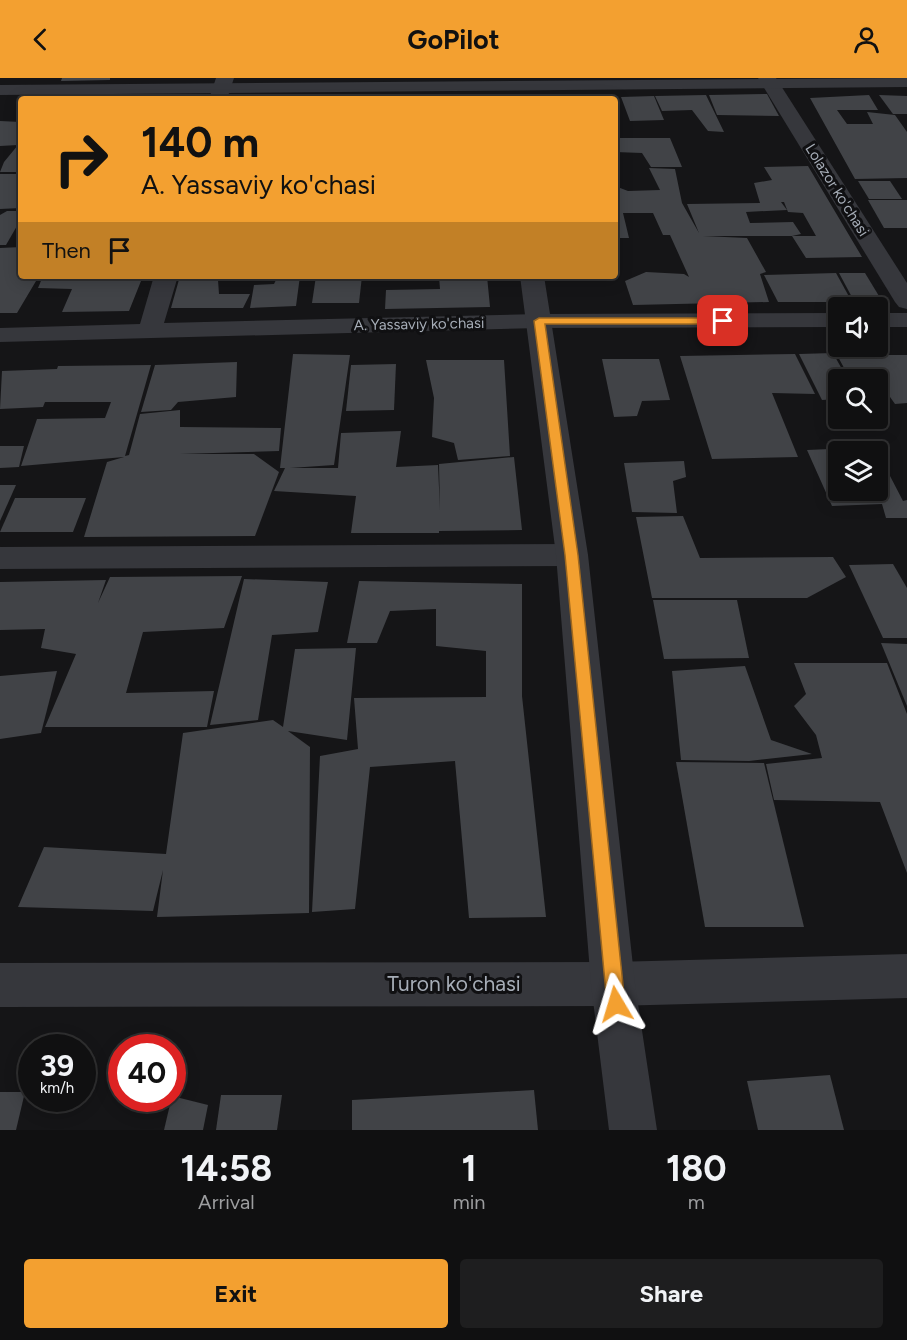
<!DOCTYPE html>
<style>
:root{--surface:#101011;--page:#1e1e1f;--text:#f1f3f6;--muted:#9c9d9f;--line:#303031;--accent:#f3a030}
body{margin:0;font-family:Figtree,sans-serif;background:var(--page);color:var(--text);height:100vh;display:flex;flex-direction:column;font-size:22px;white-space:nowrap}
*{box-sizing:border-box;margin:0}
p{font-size:20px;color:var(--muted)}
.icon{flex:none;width:33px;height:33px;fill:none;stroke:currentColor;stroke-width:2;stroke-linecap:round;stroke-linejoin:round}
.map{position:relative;height:1052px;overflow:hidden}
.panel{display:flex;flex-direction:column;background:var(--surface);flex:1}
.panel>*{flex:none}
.hud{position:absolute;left:18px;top:18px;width:600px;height:183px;border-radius:6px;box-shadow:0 3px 15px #0003,0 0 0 2px var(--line);background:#f3a030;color:#111;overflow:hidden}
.fabs{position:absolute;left:828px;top:219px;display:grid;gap:12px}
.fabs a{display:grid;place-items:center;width:60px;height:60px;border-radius:6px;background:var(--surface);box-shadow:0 3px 15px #0003,0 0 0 2px var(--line);font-size:30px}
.speed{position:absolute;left:18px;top:956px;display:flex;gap:12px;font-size:30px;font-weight:700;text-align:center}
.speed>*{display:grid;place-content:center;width:78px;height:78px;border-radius:50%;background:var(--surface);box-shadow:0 3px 15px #0003,0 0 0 2px var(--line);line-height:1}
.speed small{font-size:15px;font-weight:400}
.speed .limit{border:9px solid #d22;background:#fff;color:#111}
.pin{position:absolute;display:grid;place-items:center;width:51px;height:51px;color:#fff;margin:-26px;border-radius:12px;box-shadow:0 3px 9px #0006}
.me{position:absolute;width:66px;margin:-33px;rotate:353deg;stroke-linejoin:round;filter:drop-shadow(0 0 4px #0008)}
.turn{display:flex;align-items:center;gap:21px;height:126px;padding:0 24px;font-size:27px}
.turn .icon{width:78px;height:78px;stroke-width:2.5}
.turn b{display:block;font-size:42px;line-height:51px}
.then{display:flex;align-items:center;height:57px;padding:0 24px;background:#0003;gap:12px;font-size:22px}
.eta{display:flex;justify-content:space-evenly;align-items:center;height:102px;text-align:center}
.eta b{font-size:36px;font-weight:700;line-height:42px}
.button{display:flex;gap:12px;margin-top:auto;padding:12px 24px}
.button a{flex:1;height:69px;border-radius:6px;background:var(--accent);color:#111;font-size:24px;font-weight:700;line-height:69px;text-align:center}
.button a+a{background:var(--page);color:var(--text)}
header{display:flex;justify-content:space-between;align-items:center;height:78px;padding:0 24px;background:var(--accent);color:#111;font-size:27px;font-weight:700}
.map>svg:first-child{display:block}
.building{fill:#414347;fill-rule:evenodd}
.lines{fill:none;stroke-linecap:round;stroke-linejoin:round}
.minor{fill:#36373c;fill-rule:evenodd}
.tertiary{fill:#36373c;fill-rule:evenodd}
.route{fill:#f3a030;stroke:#9e681f;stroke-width:1.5}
.labels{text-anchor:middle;stroke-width:6;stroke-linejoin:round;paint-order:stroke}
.far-street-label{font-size:15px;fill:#a6adb7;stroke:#101012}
.near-street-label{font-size:21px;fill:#a6adb7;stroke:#101012}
</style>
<header><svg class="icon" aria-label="back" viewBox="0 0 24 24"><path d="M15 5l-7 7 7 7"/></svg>GoPilot<svg class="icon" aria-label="person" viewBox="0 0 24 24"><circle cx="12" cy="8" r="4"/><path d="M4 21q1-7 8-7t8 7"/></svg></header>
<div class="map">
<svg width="907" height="1052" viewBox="0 0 907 1052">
<rect width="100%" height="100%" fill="#151517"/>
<g class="building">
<polygon points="62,0 110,0 110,2 61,3"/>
<polygon points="767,16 779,38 717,37 709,17"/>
<polygon points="706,17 724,54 708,53 692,32 662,33 655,18"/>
<polygon points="869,17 878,32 837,32 847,46 873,46 867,34 895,37 907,54 907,100 855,101 810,20"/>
<polygon points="879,17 907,18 907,36 893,36"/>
<rect x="429" y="19" width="50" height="2"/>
<polygon points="621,19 654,18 664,42 630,43"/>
<polygon points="0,43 21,44 21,94 0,94 4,84 18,67 0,68"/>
<polygon points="615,60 670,60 682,89 651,89 642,75 615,74"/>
<path d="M808,88L862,179L806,180L792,158H703L747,160L766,194L760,196L769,224L633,227L625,203L646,194L684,196L689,199L670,157H663L653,135H623L629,160H615V108L628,113L660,112L649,90L675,91L682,125L699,155L687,126L760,125L754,105L772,102L764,89ZM781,124H784L788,134L803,135L816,158H792L801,156L793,144L750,145L746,134L787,132Z"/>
<polygon points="0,96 21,96 21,130 0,131"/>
<polygon points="858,103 890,103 902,121 869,121"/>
<polygon points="868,122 907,122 907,150 884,150"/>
<polygon points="7,133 21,133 21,141 6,167 0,167 0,137"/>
<polygon points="21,169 21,198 39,198 17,235 0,235 0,170"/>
<polygon points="836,195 852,224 778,224 764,197"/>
<polygon points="839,195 865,195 882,223 854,223"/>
<polygon points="43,198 143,198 129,233 62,234 72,211 38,210"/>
<polygon points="180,198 198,198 196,202 218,202 219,216 250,216 243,230 171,230"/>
<polygon points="278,198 300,198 296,228 250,230 254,207 274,206"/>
<polygon points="316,198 362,198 359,225 312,225"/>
<polygon points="487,198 490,229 385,231 386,212 440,211 439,199"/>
<polygon points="833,275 848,302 838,302 838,321 822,322 799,276"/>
<polygon points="293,276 350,277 334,387 290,390 338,390 341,355 401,353 396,389 438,387 440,432 439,386 514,379 522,452 439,453 439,455 351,455 356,418 274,413 285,390 280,390"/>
<polygon points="795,276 815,316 772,315 798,379 712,381 680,278"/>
<polygon points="837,277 907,277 907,325 895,326 878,302 849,299"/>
<polygon points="602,281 659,281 670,322 642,323 637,338 614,339"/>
<polygon points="426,282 504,282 510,378 458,382 454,365 432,359 434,320"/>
<polygon points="237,284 236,319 178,324 171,332 141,334 155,287"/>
<polygon points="396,286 394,332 346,333 351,287"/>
<polygon points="151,287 125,378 129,377 140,336 180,332 180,349 281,350 279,373 180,376 254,376 279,394 255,458 84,459 107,384 124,379 21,388 37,341 105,340 111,324 45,324 43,329 0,331 2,293 57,291 58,288"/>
<polygon points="0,368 24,368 19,389 0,390"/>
<path d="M875,369L903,423L907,422V440H886L882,426L832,428L807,372ZM838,374H878V412H838Z"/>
<polygon points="684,383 686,399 673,403 677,435 632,434 624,385"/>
<polygon points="0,407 16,407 0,443"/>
<polygon points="15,420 86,420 73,454 0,454"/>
<polygon points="683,438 700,480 833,479 846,499 807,520 652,520 636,439"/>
<polygon points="893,486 907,510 907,560 883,560 849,487"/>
<polygon points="242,498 224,550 143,554 126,615 214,613 207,649 45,649 76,576 41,570 45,551 0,552 0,504 106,502 98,525 110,499"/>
<polygon points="244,501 328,504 318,554 272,557 258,642 210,647"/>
<polygon points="359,503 522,506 522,618 546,839 469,840 455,683 370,689 355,831 312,834 320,678 358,671 354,620 486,619 486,573 436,568 436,531 390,533 377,565 347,565"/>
<polygon points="653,522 737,522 749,580 664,581"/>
<polygon points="881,565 907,566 907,628"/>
<polygon points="356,570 347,662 288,653 310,669 309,835 157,839 163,792 153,833 18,829 44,769 166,776 183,655 273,642 283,649 295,571"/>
<polygon points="794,585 887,585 907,636 907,795 880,724 774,722 766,686 822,680 816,657 794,628 806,616"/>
<polygon points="745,588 771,662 812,676 749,683 681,682 672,593"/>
<polygon points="57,593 41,655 0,661 0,598"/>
<polygon points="676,684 764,685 804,849 705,849"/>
<polygon points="830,997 844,1052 758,1052 747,1003"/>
<polygon points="534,1012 538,1052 352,1052 352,1022"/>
<polygon points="0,1014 25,1014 16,1052 0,1052"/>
<polygon points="221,1017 282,1017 277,1052 216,1052"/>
<polygon points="172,1018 208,1027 203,1052 164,1052"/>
</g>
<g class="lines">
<g class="minor">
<polygon points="216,0 234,0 227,21 209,21"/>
<polygon points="758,0 776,0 907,205 907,231 899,229 895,224"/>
<polygon points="154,198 178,198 164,245 539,236 838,235 838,249 539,250 0,264 0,250 140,246"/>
<rect x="878" y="235" width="29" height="14"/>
<polygon points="572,466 583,469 588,477 583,485 572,488 0,491 0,469"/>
<polygon points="907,876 907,920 613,928 0,929 0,885 613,884"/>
</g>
<g class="tertiary">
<polygon points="907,0 907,9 0,17 0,7"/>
<polygon points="520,198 544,198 588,477 635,906 657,1052 609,1052 591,906 556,477"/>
</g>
</g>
<polygon class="route" points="539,240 723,240 729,243 723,246 545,246 578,477 625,926 622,933 616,936 609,933 607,926 565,477 534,243"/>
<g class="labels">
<g class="far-street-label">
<text transform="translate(837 112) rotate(58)" y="5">Lolazor ko'chasi</text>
<text transform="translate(419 246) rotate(-1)" y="5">A. Yassaviy ko'chasi</text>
</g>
<g class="near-street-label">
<text x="454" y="913">Turon ko'chasi</text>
</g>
</g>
</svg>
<div class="fabs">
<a><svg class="icon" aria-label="sound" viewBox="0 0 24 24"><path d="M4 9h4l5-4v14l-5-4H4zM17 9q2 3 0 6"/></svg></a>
<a><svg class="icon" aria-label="search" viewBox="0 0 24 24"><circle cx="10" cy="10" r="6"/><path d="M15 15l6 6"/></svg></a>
<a><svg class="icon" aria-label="layers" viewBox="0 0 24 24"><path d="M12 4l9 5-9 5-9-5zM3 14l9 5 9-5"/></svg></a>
</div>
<div class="speed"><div>39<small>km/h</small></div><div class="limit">40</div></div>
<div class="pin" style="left:723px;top:243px;background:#d93025"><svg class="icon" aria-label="arrive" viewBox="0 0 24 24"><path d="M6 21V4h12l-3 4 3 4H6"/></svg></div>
<svg class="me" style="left:616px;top:926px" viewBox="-20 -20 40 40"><path d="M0-17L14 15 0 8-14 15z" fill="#f3a030" stroke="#fff" stroke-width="4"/></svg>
<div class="hud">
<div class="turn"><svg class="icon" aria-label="right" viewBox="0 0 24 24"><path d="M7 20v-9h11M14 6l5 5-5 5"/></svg><div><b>140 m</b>A. Yassaviy ko'chasi</div></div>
<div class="then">Then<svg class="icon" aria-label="arrive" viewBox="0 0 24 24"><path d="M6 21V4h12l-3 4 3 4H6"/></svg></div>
</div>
</div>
<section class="panel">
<div class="eta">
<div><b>14:58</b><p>Arrival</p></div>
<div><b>1</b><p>min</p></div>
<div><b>180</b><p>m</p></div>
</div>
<div class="button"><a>Exit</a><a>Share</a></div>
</section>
